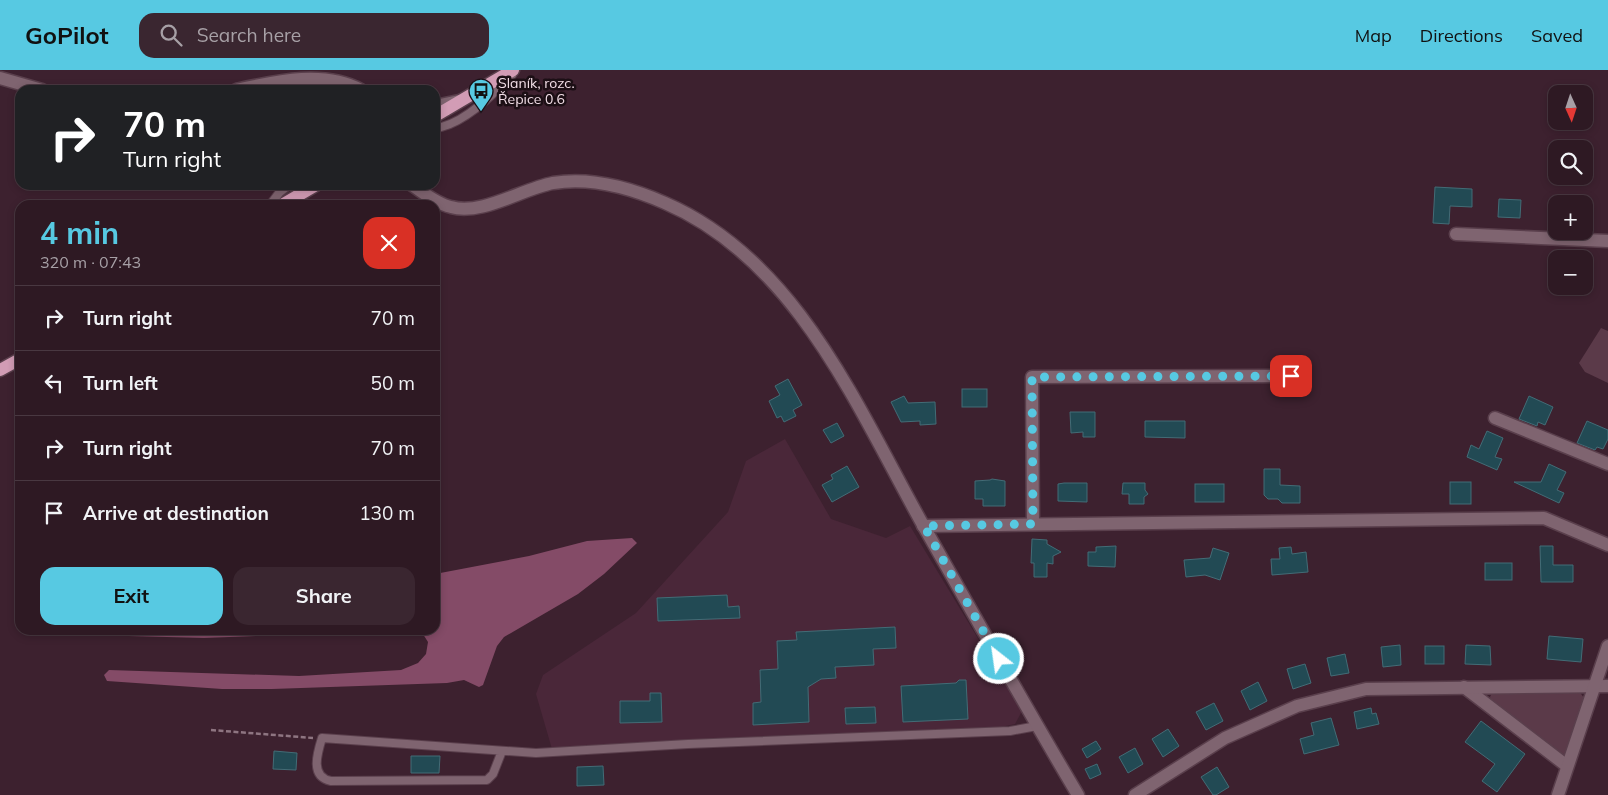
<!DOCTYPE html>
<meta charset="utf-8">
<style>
:root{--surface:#2e1923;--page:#3a2630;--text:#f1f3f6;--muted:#a7a0a6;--line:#493841;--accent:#57c9e2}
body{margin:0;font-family:Mulish,sans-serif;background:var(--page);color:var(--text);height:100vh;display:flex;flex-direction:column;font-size:19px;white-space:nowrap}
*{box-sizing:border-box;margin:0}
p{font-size:16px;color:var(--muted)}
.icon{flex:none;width:28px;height:28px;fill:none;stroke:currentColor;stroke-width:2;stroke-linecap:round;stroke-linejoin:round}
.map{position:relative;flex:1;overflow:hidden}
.details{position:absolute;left:15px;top:130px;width:425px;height:435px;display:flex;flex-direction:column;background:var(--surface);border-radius:15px;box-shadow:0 2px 8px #0003,0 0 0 1px var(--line)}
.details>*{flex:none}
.top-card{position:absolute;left:15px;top:15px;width:425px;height:105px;border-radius:15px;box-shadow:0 2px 8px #0003,0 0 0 1px var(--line);background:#202124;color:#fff;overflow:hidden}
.needle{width:32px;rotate:177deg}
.tools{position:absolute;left:1548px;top:15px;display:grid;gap:10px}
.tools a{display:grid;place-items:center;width:45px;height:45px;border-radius:10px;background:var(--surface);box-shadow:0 2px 8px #0003,0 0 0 1px var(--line);font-size:25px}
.pin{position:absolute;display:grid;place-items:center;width:42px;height:42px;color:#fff;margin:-21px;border-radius:10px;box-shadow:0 2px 8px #0006}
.me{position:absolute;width:55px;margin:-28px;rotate:330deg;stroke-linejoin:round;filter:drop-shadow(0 0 4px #0008)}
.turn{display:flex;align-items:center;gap:18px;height:105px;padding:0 25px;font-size:22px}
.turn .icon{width:65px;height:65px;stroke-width:2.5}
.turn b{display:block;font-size:35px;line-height:42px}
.round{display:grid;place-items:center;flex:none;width:52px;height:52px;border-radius:15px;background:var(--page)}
.overview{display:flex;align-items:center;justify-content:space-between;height:85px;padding:0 25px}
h1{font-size:30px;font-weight:700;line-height:38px;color:var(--accent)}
.cta{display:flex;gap:10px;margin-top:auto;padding:10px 25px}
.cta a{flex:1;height:58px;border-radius:15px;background:var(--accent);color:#111;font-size:20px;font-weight:700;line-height:58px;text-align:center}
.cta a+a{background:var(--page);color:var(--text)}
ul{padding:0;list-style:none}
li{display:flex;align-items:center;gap:15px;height:65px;padding:0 25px;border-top:1px solid var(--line)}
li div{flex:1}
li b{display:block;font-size:19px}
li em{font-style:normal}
header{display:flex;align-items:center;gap:30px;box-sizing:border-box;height:70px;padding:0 25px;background:var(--accent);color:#111}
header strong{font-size:24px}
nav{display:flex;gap:28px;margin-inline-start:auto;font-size:18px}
.search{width:350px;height:45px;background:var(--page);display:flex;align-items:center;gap:12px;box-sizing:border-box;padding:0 18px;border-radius:15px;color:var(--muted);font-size:19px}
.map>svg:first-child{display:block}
.built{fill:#4a2739}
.green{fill:#5b3a49}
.forest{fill:#844b67}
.building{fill:#224a54;stroke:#436c76}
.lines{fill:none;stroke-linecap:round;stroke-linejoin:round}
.service-casing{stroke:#5a3f4c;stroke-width:10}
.minor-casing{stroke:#5a3f4c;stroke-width:15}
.tertiary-casing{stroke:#5a3f4c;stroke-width:15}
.primary-casing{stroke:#5a3f4c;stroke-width:15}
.path{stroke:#8e7581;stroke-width:2.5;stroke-dasharray:5 2.5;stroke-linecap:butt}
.service{stroke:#7f6470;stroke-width:8}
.minor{stroke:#7f6470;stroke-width:12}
.tertiary{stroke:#7f6470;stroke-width:12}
.primary{stroke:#d29cb5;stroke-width:12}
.route{stroke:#57c9e2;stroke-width:9;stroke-dasharray:0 16.2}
.labels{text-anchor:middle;stroke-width:5;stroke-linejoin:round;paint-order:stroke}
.poi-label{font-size:14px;fill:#f2dee7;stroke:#1c0f15;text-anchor:start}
</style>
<header>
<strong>GoPilot</strong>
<div class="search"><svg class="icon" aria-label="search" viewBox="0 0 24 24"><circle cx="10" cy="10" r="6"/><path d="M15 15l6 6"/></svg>Search here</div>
<nav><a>Map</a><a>Directions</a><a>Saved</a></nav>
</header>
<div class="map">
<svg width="1608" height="725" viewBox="0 0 1608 725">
<rect width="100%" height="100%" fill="#3d212f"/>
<polygon class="built" points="785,369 831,449 886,468 910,456 1022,641 1015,654 988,660 552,679 536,624 543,605 636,543 728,442 746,391"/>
<g class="green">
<polygon points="1601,258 1608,261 1608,313 1585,302 1579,293"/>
<polygon points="1579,621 1584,628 1584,632 1565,685 1562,687 1492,633 1490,627 1492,623"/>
</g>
<g class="forest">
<polygon points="632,468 637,473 604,504 578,524 504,567 497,576 483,615 479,617 464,610 447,613 272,619 222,619 107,611 104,605 109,600 299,606 401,600 418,593 426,584 428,572 421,561 415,560 435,560 435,504 529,486 587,471"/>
<polygon points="52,560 402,560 204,568 53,564"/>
</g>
<g class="building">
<polygon points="1435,117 1472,119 1472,137 1450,136 1449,154 1433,153"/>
<polygon points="1499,129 1521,130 1520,148 1498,147"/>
<polygon points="788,309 802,335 793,340 796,346 784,352 781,346 777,348 769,331 780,325 775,316"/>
<rect x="962" y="319" width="25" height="18"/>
<polygon points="904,326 908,333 935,332 936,354 920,355 920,351 901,352 891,332"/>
<polygon points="1529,326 1553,337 1545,355 1538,352 1537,356 1519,349"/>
<polygon points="1070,342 1095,342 1095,367 1083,367 1083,362 1071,363"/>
<polygon points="1145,351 1185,351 1185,368 1145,367"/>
<polygon points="1587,351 1608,360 1608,369 1603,379 1597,377 1595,380 1577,373"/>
<polygon points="837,353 844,366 831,373 823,360"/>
<polygon points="1487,361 1503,368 1495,387 1502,389 1497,400 1467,387 1471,375 1479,379"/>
<polygon points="1549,394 1566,402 1557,420 1564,423 1559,433 1514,412 1541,412"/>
<polygon points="847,396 859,417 832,432 822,415 833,409 831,405"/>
<polygon points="1264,399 1280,399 1280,415 1300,416 1300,433 1282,433 1278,429 1268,429 1264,425"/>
<polygon points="992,409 1005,411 1005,436 983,436 983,429 975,429 975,411 990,410"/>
<rect x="1450" y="412" width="21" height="22"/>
<polygon points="1064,413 1087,413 1087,432 1058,431 1058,414"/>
<polygon points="1123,413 1145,413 1145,420 1148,424 1144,427 1144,434 1129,434 1129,424 1122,424"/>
<rect x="1195" y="414" width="29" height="18"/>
<polygon points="1032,469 1047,470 1047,474 1061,482 1053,486 1053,494 1047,493 1047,507 1034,507 1034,493 1031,493"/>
<polygon points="1116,476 1115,497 1088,496 1088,482 1096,482 1096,477"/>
<polygon points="1540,476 1553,476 1553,495 1573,495 1573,512 1541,512"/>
<polygon points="1291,477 1292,484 1306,482 1308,502 1272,505 1271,489 1280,489 1279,478"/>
<polygon points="1213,478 1229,483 1220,510 1205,505 1186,507 1184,490 1210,488"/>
<rect x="1485" y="493" width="27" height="17"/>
<polygon points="727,525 728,537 739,536 740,548 658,551 657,528"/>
<polygon points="895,557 896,578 873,579 874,595 835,597 836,608 821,609 808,617 809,652 753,655 753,633 761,632 760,600 778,599 777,571 797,570 796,562"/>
<polygon points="1549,566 1583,569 1581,592 1547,589"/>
<polygon points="1400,575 1401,595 1383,597 1381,577"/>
<polygon points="1466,575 1490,576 1491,595 1465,594"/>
<rect x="1425" y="576" width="19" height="18"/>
<polygon points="1345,584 1349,603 1331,606 1327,588"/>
<polygon points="1305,594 1311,613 1293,619 1287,599"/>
<polygon points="959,610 966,610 968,649 903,652 901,616 956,613"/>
<polygon points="1258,612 1267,631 1250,640 1241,621"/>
<polygon points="650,623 661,623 662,652 620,653 620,631 650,631"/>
<polygon points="1214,633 1223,651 1206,660 1196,642"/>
<polygon points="875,637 876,653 846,654 845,638"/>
<polygon points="1371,638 1372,644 1376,643 1379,654 1357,659 1354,642"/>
<polygon points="1331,648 1339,675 1304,684 1300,669 1314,665 1311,653"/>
<polygon points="1481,651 1525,684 1497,722 1482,711 1495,694 1465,672"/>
<polygon points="1168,659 1179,676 1163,687 1152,669"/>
<polygon points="1096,671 1101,679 1087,688 1082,679"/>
<polygon points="1135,678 1143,694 1128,703 1119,687"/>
<polygon points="274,681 297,683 296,700 273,699"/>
<polygon points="411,686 440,686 439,703 411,703"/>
<polygon points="1097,694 1101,704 1090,709 1085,699"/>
<polygon points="603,696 604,715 577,716 577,697"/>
<polygon points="1217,697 1229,717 1216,725 1213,725 1201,707"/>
</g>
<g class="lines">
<defs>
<g id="service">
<path d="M435,58C461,56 495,23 512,5"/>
<polyline points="270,135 279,123 289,115"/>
<path d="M502,681L493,704L487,710L331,711C310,707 317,684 322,668L536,683L688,674L1010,661L1037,656"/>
</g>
<g id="minor">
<polyline points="1456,164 1608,171"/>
<polyline points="1495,348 1608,394"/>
<polyline points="1033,454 1032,307 1291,306"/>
<polyline points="923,456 1544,448 1608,475"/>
<polyline points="1464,617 1567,696"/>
<polyline points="1135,725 1225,668 1297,636 1366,619 1608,616"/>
<polyline points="1558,725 1608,576"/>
</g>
<g id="tertiary">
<polyline points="0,8 42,20"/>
<path d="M236,20C277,11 324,0 361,20"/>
<polyline points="435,36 459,31"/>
<path d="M412,115C424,123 437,134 451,137C481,146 522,119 553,113C590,107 631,118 665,133C797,190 857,337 923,455C974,545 1025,636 1078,725"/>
</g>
<g id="primary">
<polyline points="435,46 513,0"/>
<polyline points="282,135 316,115"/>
<polyline points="0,300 20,289"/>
</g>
</defs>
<use href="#service" class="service-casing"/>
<use href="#minor" class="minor-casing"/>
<use href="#tertiary" class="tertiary-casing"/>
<use href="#primary" class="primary-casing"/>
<polyline class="path" points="211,660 313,668"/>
<use href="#service" class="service"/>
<use href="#minor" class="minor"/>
<use href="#tertiary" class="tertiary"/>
<use href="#primary" class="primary"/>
</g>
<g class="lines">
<polyline class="route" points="999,589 924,456 1033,454 1032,307 1291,306"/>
</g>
<defs>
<symbol id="bus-pin" viewBox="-11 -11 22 30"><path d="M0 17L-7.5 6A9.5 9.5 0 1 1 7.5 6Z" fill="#57c9e2" stroke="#1c0f15"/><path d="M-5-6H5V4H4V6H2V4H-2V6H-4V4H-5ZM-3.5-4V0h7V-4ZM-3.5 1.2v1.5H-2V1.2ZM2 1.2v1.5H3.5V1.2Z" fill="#111"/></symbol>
</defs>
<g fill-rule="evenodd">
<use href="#bus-pin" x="467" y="7" width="28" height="38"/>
</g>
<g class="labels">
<g class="poi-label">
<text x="498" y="18">Slaník, rozc.<tspan x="498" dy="16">Řepice 0.6</tspan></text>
</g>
</g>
</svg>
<div class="tools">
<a><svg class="needle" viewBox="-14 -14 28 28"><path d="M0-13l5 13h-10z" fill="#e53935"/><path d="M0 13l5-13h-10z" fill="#a7a0a6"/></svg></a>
<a><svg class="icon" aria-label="search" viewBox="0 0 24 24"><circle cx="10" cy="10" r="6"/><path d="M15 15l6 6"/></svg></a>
<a>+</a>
<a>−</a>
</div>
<div class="pin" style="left:1291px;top:306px;background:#d93025"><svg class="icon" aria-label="arrive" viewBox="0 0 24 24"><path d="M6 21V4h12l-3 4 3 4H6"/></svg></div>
<svg class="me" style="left:999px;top:589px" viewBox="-20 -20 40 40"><circle r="17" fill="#57c9e2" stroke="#fff" stroke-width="3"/><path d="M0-11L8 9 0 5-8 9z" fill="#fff"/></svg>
<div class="top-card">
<div class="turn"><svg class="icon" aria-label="right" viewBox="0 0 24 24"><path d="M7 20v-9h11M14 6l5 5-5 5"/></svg><div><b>70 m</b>Turn right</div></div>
</div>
<section class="details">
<div class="overview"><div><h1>4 min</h1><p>320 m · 07:43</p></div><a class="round" style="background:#d93025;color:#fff"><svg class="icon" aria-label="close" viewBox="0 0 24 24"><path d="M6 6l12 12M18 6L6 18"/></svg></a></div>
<ul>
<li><svg class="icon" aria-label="right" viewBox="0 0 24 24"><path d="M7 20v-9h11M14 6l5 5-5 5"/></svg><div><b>Turn right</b></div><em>70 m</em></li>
<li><svg class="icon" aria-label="left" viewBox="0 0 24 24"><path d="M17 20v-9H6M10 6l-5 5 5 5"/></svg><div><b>Turn left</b></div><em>50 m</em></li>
<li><svg class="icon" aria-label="right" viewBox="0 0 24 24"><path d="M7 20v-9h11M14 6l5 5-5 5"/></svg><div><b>Turn right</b></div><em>70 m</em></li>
<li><svg class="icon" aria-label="arrive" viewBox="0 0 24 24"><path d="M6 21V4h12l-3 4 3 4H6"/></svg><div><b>Arrive at destination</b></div><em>130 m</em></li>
</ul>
<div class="cta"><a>Exit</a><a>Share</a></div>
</section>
</div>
